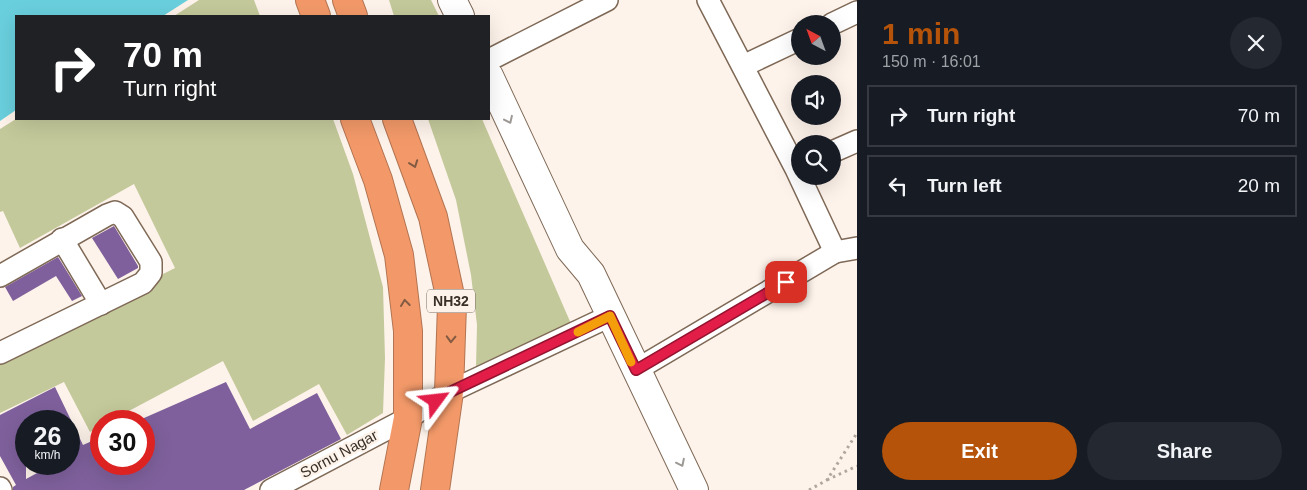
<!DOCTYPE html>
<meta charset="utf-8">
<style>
:root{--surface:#171b24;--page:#242831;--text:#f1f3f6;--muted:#9ea1a6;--line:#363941;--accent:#b45309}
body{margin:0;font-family:Arial,sans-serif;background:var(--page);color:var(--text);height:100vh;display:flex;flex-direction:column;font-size:19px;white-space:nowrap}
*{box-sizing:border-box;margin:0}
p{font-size:16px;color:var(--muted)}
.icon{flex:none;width:28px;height:28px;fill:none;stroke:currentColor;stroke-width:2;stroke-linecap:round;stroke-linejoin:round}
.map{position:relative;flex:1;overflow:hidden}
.panel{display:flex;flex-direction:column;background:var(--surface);width:450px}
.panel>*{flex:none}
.hud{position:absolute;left:15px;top:15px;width:475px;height:105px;border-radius:0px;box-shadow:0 5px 20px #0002;background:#202124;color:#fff;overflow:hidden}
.needle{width:32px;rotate:319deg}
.controls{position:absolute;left:791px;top:15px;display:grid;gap:10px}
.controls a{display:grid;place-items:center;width:50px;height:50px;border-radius:50%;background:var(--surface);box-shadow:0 5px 20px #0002;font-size:25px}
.speed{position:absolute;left:15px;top:410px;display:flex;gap:10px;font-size:25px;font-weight:700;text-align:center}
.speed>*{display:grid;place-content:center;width:65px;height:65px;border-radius:50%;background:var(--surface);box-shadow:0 5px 20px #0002;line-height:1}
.speed small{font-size:12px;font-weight:400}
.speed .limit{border:8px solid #d22;background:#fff;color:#111}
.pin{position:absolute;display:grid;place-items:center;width:42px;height:42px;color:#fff;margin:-21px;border-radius:10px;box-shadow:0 2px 8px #0006}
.me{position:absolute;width:55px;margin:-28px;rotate:60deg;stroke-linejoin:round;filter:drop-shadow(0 0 4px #0008)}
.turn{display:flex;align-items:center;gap:18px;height:105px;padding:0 25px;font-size:22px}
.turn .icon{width:65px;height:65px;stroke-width:2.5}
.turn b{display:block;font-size:35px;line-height:42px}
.round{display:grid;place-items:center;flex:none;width:52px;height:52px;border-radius:26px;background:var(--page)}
.headline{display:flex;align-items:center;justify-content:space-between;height:85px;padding:0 25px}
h1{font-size:30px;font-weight:600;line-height:38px;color:var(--accent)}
.cta{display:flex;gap:10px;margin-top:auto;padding:10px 25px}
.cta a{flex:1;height:58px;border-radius:30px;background:var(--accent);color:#fff;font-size:20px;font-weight:600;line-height:58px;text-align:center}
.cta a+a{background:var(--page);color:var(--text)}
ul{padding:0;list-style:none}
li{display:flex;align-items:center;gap:15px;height:62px;margin:0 10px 8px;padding:0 15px;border:2px solid var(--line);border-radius:0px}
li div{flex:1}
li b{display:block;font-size:19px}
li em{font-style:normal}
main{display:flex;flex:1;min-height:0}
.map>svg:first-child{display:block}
.green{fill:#c4c99b}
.water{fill:#6acfdd}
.building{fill:#7f609c;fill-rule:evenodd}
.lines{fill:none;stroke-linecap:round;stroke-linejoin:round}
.street-casing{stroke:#7e6856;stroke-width:24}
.secondary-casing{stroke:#7e6856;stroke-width:30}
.highway-casing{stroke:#b27452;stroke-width:30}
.path{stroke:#b0a69d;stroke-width:3;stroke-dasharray:2.5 4;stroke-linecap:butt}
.street{stroke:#fff;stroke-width:21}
.secondary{stroke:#fff;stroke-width:28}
.highway{stroke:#f39969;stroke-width:28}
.oneway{stroke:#9c9894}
.oneway2{stroke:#835a42}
.route-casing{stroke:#92132f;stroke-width:12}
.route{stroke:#e11d48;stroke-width:9}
.slow{stroke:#f59e0b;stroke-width:9}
.labels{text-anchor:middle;stroke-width:5;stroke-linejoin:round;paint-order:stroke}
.shield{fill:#fdf3ea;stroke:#746a62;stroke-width:1}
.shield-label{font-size:14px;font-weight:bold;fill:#393028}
.street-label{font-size:15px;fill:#393028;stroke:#fdf3ea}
</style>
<main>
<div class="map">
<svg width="857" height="490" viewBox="0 0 857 490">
<rect width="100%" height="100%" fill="#fdf3ea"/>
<g class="green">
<polygon points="199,0 254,0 260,16 174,16"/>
<polygon points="389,0 431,0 439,16 394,16"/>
<polygon points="16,119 333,119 353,174 383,287 385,358 383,413 347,435 319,384 253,421 223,361 110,421 101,421 101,426 90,432 64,382 0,413 0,356 175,268 134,184 20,248 3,211 0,212 0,129"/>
<polygon points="428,119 482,119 572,326 476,367 477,325 471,275 456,200"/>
</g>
<polygon class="water" points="0,0 188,0 163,16 16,16 16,110 0,121"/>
<g class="building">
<polygon points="114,226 138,266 138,268 118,279 92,238"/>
<polygon points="58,257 82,296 72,301 56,276 13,301 5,287"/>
<path d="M226,382L250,429L317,393L341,439L244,490H13V487L16,485L0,456V415L55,387L83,445L101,437V464H144V418ZM26,421H69V464H54L26,479Z"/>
</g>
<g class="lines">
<defs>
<g id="street">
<polyline points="708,0 796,169 835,252 857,248"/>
<polyline points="832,24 857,12"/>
<polyline points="489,60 607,0"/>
<polyline points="743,66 800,39"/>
<polyline points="832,152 857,141"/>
<polyline points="62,239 101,304"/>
<polyline points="0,276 107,215 115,212 123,217 151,262 151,273 143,283 0,353"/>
<polyline points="636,370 835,252"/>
<polyline points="0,488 1,490"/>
<polyline points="271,490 408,418 449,392 610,316"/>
</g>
<g id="secondary">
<polyline points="452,0 460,16"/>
<polyline points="489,76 570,249 591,274 694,490"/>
</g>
<g id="highway">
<polyline points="310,0 316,16"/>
<polyline points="347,0 353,16"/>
<polyline points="355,119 378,180 399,255 408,331 408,418 394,490"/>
<polyline points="397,119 433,217 452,305 449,392 435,490"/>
</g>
</defs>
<use href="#street" class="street-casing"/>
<use href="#secondary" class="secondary-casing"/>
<use href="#highway" class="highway-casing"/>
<g class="path">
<polyline points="827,480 857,466"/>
<polyline points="809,490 827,480 857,433"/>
</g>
<use href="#street" class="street"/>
<use href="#secondary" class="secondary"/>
<use href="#highway" class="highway"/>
</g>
<defs><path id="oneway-chevron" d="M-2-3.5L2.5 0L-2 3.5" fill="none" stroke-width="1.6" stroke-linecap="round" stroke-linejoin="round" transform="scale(1.25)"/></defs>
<g class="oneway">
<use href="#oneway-chevron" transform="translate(509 120) rotate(65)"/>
<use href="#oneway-chevron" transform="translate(681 463) rotate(64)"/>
</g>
<g class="oneway2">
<use href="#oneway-chevron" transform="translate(414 164) rotate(70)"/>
<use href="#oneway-chevron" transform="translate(405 303) rotate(-97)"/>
<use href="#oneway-chevron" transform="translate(451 339) rotate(92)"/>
</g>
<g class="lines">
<defs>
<polyline id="route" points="436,401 450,392 610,316 636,370 786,282"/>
</defs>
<use href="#route" class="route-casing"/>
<use href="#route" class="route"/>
<polyline class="slow" points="578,332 610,316 631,362"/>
</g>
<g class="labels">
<rect class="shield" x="427" y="289.5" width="48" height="23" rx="4"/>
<g class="shield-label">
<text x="451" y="306">NH32</text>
</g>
<g class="street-label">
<text transform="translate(339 454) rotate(-28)" y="5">Sornu Nagar</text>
</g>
</g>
</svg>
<div class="controls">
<a><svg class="needle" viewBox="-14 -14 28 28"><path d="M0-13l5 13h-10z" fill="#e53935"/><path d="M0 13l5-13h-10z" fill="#9ea1a6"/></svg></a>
<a><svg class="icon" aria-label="sound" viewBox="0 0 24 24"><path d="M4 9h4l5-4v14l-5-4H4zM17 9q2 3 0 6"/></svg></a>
<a><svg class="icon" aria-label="search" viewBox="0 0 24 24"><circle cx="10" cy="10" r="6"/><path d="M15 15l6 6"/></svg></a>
</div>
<div class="speed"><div>26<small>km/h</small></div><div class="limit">30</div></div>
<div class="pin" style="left:786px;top:282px;background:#d93025"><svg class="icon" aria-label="arrive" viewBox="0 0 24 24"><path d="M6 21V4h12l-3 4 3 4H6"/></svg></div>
<svg class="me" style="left:436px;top:401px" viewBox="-20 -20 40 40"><path d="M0-17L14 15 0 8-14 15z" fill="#e11d48" stroke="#fff" stroke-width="4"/></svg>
<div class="hud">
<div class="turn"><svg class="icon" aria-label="right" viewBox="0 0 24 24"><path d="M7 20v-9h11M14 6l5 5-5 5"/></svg><div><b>70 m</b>Turn right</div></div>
</div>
</div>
<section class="panel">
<div class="headline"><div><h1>1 min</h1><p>150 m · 16:01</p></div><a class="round"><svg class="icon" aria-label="close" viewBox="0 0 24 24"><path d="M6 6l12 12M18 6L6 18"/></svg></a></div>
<ul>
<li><svg class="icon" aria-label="right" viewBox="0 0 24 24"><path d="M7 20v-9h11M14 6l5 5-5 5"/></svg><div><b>Turn right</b></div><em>70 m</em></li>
<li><svg class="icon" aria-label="left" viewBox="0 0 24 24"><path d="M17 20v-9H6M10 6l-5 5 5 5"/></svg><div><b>Turn left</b></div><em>20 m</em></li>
</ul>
<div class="cta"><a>Exit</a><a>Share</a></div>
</section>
</main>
